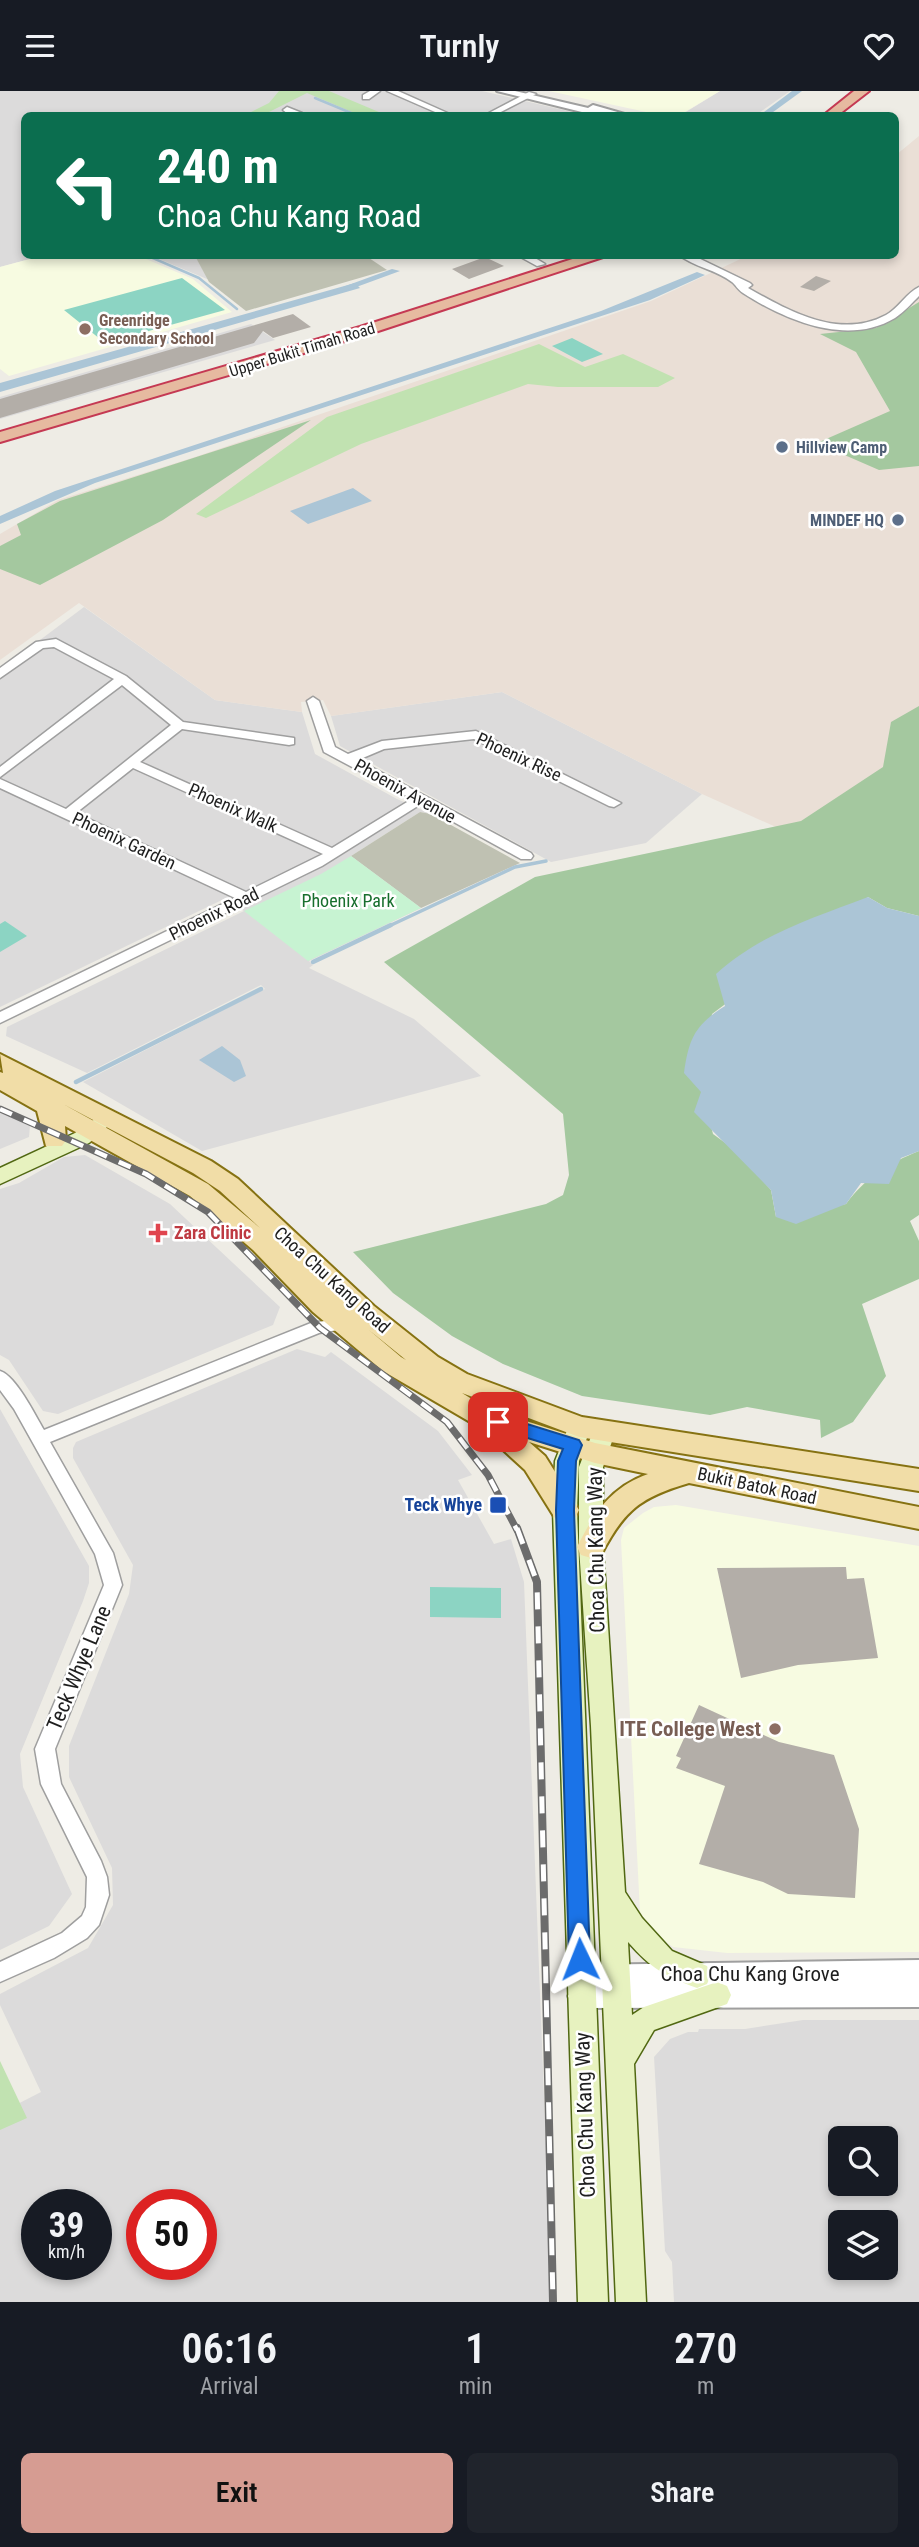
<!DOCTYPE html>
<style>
:root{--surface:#171b24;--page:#20242c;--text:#f1f3f6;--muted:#9ea1a6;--accent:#d69c92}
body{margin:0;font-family:"Roboto Condensed",sans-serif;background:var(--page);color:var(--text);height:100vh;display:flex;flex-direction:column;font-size:26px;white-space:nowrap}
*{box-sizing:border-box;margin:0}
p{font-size:23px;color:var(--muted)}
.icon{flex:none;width:38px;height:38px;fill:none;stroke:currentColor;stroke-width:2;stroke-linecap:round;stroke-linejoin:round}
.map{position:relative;height:2211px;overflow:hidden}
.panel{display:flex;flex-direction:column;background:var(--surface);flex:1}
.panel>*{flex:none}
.banner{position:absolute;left:21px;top:21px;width:878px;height:147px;border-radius:10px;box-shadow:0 4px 10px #0003;background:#0b6e4f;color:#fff;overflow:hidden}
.buttons{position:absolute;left:828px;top:2035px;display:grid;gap:14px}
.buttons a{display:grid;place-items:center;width:70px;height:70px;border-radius:10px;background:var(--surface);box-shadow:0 4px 10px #0003;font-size:35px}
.speed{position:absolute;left:21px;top:2098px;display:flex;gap:14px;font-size:35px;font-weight:700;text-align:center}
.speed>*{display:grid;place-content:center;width:91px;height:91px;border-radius:50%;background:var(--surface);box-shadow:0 4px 10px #0003;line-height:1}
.speed small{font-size:18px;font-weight:400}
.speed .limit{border:10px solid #d22;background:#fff;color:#111}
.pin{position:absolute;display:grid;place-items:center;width:60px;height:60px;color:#fff;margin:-30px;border-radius:14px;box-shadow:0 4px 10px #0006}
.me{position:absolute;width:77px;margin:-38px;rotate:358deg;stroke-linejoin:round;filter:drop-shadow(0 0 5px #0008)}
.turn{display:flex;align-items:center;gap:24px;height:147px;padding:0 21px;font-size:32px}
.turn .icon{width:91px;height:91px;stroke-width:2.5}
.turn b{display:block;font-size:49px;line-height:60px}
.eta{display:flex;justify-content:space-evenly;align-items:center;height:119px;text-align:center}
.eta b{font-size:42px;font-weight:600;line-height:49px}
.action{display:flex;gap:14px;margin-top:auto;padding:14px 21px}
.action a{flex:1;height:80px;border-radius:10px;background:var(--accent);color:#111;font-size:28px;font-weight:600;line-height:80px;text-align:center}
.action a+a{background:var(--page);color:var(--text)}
header{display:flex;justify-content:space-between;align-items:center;height:91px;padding:0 21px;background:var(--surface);font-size:32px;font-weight:600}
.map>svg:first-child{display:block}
.residential{fill:#dcdbdb;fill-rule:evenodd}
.education{fill:#f7fbe1}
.military{fill:#eadfd6}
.construction{fill:#bfc1b2}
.grass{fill:#c1e2b1}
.forest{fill:#a4c89f}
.park{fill:#c7f3d2}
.pitch{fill:#8cd4c3}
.water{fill:#abc5d6}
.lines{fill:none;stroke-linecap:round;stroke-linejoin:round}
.stream-far2{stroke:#abc5d6;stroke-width:2.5}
.stream-far1{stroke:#abc5d6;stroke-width:3.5}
.stream{stroke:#abc5d6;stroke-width:4.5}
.canal{fill:#abc5d6;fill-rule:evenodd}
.building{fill:#b3aea8}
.minor-casing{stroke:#9f9f9f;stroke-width:3}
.tertiary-casing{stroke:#9f9f9f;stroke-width:4}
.secondary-casing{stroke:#516812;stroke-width:3}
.primary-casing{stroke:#867212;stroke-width:4}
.trunk-casing{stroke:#c53953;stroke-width:4}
.minor{fill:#fff;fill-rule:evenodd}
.tertiary{fill:#fff;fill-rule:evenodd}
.secondary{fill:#e7f2bf;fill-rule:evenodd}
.primary{fill:#f1dda7;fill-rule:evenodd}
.trunk{fill:#e6baa0;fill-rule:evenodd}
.rail-far1-casing{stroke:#6c6c6c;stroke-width:7}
.rail-casing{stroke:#6c6c6c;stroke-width:8}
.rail-far1{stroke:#fff;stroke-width:4.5;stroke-dasharray:13;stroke-linecap:butt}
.rail{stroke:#fff;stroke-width:5;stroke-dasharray:17;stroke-linecap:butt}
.route{fill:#1a73e8;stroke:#114b97;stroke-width:2}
.education-dot{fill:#8d6e63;stroke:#fff;stroke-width:2.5}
.service-dot{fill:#5c6f8a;stroke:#fff;stroke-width:2.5}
.health-dot{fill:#e0444e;stroke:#fff;stroke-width:2.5}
.transit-dot{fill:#1a4fb4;stroke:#fff;stroke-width:2.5}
.labels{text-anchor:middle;stroke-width:5;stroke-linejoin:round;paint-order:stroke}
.far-education-label{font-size:16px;font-weight:bold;fill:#785e54;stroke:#fff;text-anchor:start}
.far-street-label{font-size:16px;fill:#1e1e1e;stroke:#fff}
.far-service-label{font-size:16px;font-weight:bold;fill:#4e5e75;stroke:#fff;text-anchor:start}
.street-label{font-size:18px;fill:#1e1e1e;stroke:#fff}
.park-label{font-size:18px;fill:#186f2e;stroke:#fff}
.health-label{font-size:18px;font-weight:bold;fill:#be3a42;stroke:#fff;text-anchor:start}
.transit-label{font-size:18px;font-weight:bold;fill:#164399;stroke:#fff;text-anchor:end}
.near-street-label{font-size:21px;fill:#1e1e1e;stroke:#fff}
.near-education-label{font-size:21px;font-weight:bold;fill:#785e54;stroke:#fff;text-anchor:end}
</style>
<header><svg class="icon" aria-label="menu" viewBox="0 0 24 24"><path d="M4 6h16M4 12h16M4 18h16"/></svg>Turnly<svg class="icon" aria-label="heart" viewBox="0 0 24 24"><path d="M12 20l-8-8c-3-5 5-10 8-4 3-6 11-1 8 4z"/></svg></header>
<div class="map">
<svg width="919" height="2211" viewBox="0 0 919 2211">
<rect width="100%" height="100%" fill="#eeece5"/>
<g class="residential">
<polygon points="0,0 482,0 585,24 24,24 24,164 41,165 0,176"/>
<polygon points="720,0 790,0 756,24 681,24"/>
<polygon points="152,165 195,165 208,188 207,188"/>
<polygon points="251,233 275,249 0,328 0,306"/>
<polygon points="84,516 215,609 302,621 315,663 397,708 431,723 420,721 351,765 421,817 309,870 313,874 309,877 414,928 481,985 202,1060 83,991 265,898 261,894 87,982 6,945 7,936 244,820 226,807 0,916 0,579"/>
<polygon points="502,601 702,703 646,752 551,771 340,655 331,625"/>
<polygon points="0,1019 30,1034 29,1046 0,1058"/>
<polygon points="85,1064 170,1113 280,1216 273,1234 58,1323 43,1320 9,1269 0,1264 0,1098 19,1092 64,1066"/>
<path d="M297,1258L325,1266L331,1261L438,1340L472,1384L458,1389L494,1453L511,1448L524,1491L552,2211H0V2022L41,2001L0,1914V1903L88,1857L113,1814L112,1777L69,1686V1655L129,1503L133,1474L73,1367V1357L76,1351ZM37,2114H96V2174H37ZM142,2114H201V2174H142Z"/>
<polygon points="0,1318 89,1475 89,1492 83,1510 20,1663 23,1696 72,1803 49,1835 0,1859"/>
<path d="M803,1929H919V2211H674L672,2171L665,2160L654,1966L670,1948L688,1941H698L699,1938H745ZM840,2048H886V2093H840ZM840,2132H886V2177H840Z"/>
</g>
<g class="education">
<polygon points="549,0 720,0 680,24 660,24"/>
<polygon points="41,165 139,165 193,188 232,221 9,285 0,278 0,176"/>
<polygon points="676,1414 919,1455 919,1861 727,1862 673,1856 655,1843 640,1821 621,1449 624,1437 643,1422 654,1416"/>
</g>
<polygon class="military" points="919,45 919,800 702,703 502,601 331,625 323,609 301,611 302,621 215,609 79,512 0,569 0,443 58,409 195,366 651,210 747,165 896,164 896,64"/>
<g class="construction">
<polygon points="195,165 366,165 387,179 246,220 209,191"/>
<polygon points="420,721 431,723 520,772 421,817 351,765"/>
</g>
<g class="grass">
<polygon points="279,0 329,0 386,24 359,24 307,2 263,24 245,24 269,12"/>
<polygon points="539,253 585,276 623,263 675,287 658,296 558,296 528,293 361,353 206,427 196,423 327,326"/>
<polygon points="0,1970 27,2027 0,2039"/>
</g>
<g class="forest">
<polygon points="919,211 919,375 879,379 817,352 890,320 856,261 820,243 876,237"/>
<polygon points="311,329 163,429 40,494 0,478 0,455 21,444 17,433 60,410"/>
<path d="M919,615V825L887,817L868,806L712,923L702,1001L713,1043L735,1059L771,1099L776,1126L846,1113C865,1087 889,1072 919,1060V1124L910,1130L919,1150V1188L862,1213L886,1285L853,1331L821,1347L820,1329L747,1316L710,1324L582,1305L503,1273L452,1245L393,1202L353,1161L546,1113L563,1104L569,1084L563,1023L384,871L535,786L801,730L883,676L891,631Z"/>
</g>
<polygon class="park" points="351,765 421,817 308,870 244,820 321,783"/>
<g class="pitch">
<polygon points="182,187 225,219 105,252 64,219"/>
<polygon points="572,247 603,263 582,271 552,255"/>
<polygon points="5,830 27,845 0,861 0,833"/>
<polygon points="430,1496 501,1497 501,1527 430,1526"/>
</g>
<g class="water">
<polygon points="697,181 705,184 650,209 95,392 0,433 0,425 55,400 601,220"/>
<polygon points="355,192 360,197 0,301 0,292"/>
<polygon points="353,397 372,410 308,433 290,420"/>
<path d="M868,806L887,817L919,825V1060L901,1067L889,1093L861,1092L846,1113L796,1133L776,1126L771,1099L694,1021L701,1001L684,982C689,947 695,934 725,915L716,883C760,843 813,827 868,806Z"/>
<polygon points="222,955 240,969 246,985 234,991 199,969"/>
</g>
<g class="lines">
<g class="stream-far2">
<polyline points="315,7 356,24"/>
<polyline points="146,164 199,187 237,218"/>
</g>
<polyline class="stream-far1" points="387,836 515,776 546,770"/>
<g class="stream">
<polyline points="313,871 391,834"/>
<polyline points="76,991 261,898"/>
</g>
<g class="canal">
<polygon points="792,0 802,0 769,24 760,24"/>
<polygon points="392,178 400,180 340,202 332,200"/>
</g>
</g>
<g class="building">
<polygon points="485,166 504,175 469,188 452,178"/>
<polygon points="816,185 831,190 814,200 800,196"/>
<polygon points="293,223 311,236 273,247 263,240 254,252 0,327 0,308"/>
<polygon points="846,1476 847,1488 864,1487 878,1567 798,1574 741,1587 717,1477"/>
<polygon points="699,1614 779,1651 834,1664 859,1738 855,1807 788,1803 763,1791 699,1773 725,1695 676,1677 681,1667 676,1665"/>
</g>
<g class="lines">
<defs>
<g id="minor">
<polygon points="370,0 380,0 369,8 363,8 363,4"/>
<polygon points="387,0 398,0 452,24 442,24"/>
<polygon points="529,1 536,3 495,24 485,24"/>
<path d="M287,16L302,22L303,24C296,25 288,24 283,19Z"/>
<polygon points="517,164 530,164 545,173 537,175"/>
<path d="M679,164H692L750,192L752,194L748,197C789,220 839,249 886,224C899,217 906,202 919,196V205C912,212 904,221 895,227C847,256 785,229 743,202C738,199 735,193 732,191C717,179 694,176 679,164Z"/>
<path d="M56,548L126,585L183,631L294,647V653L289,654L182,638L140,671L332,757L412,708L324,661L307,610L313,606L319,610L335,656L348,663L382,650L476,640L621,712L614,716L609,715L474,648L384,658L358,669L531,762L533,765L531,768H521L421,713L322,775L0,932V921L235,807L0,697V688L66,718L171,634L122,594L0,686V676L114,588L54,556L43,557L0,587V577L36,551ZM133,677L323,763L246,801L76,722Z"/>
<path d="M345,1227L351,1229L353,1233L351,1237L319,1242L50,1351L113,1462L122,1494L55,1658L61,1693L101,1770L107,1786L109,1804L99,1834L87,1847L54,1867L0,1891V1871L62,1842L82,1825L86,1816L87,1786L41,1693L35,1658L104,1494L95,1463L14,1318L0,1299V1280C16,1285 35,1324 44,1339L311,1232Z"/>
</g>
<g id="tertiary">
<polygon points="497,0 515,0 588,17 593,14 628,24 594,24"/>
<polygon points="919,1869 919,1916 581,1917 572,1913 568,1905 574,1896 567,1886 571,1878 580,1874"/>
</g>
<g id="secondary">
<polygon points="108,1019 118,1026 89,1052 0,1093 0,1077 75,1042"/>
<polygon points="578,1329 586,1332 590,1338 579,1370 577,1419 608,2211 578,2211 553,1419 555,1370 570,1332"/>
<path d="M604,1330L612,1333L616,1339L603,1376V1456L625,1801L642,1827L672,1860L707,1875L711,1884L707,1893L697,1897C663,1884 652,1878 628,1851L632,1924L644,1916L717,1891L727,1895L731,1904L727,1913L654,1939L634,1973L646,2211H616L591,1635L579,1456V1376L596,1333Z"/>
</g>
<path id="primary" d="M0,963L211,1070L238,1088L374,1215L438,1266L467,1283L582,1326L919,1378V1400L579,1346L462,1302L488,1318L595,1352L919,1416V1438L689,1392C641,1406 624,1419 601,1464L591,1467L581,1464L577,1456C594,1422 611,1396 648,1383L595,1372L529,1351L545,1365L579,1419L575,1427L565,1430L555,1427L525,1379L477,1335L383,1280L313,1221L253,1159L190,1105L65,1035L66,1049L62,1055H46L37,1020L0,999V981L3,982ZM63,1013L193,1082L220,1100L260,1137L208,1093ZM369,1239L406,1269L401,1266Z"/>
<g id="trunk">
<polygon points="854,0 869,0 838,24 824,24"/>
<polygon points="585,164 609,164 372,242 0,351 0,341 360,236"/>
</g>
</defs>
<use href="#minor" class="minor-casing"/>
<use href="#tertiary" class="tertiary-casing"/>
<use href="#secondary" class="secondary-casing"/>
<use href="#primary" class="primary-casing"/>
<use href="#trunk" class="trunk-casing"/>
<use href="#minor" class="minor"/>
<use href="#tertiary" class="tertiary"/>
<use href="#secondary" class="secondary"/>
<use href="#primary" class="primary"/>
<use href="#trunk" class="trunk"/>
<defs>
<polyline id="rail-far1" points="0,1018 146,1083 208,1121 320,1237 447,1331 488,1384 517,1439"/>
<polyline id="rail" points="517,1437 537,1491 553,2211"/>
</defs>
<use href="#rail-far1" class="rail-far1-casing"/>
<use href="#rail" class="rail-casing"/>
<use href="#rail-far1" class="rail-far1"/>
<use href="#rail" class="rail"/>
</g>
<polygon class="route" points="498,1324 579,1349 582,1354 576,1370 574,1419 590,1868 587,1875 580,1878 572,1875 569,1868 556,1419 558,1370 563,1358 492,1336 490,1331"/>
<g class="education-dot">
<circle cx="85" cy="238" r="7"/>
<circle cx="775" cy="1638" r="7"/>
</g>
<g class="service-dot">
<circle cx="782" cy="356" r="7"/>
<circle cx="898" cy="429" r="7"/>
</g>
<path class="health-dot" d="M154.5 1131.5h7v7h7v7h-7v7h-7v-7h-7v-7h7z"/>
<rect class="transit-dot" x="489" y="1405" width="18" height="18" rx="3.5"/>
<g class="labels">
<g class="far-education-label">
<text x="99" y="235">Greenridge<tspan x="99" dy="18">Secondary School</tspan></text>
</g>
<g class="far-street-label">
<text transform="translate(302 258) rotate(-17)" y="6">Upper Bukit Timah Road</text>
</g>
<g class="far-service-label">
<text x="796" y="362">Hillview Camp</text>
<text x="884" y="435" text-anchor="end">MINDEF HQ</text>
</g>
<g class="street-label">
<text transform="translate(519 666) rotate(25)" y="6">Phoenix Rise</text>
<text transform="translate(405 700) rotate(29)" y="6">Phoenix Avenue</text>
<text transform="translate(233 717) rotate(24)" y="6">Phoenix Walk</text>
<text transform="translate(124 750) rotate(25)" y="6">Phoenix Garden</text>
<text transform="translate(214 823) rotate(-26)" y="6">Phoenix Road</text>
<text transform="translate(332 1189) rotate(42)" y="6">Choa Chu Kang Road</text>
<text transform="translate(757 1395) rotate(12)" y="6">Bukit Batok Road</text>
</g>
<g class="park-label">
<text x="348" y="816">Phoenix Park</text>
</g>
<g class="health-label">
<text x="174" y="1148">Zara Clinic</text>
</g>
<g class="transit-label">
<text x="482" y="1420">Teck Whye</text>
</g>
<g class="near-street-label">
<text transform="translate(596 1459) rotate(-91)" y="7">Choa Chu Kang Way</text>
<text transform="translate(79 1577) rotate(-67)" y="7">Teck Whye Lane</text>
<text x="750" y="1890">Choa Chu Kang Grove</text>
<text transform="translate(585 2024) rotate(-92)" y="7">Choa Chu Kang Way</text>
</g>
<g class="near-education-label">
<text x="761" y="1645">ITE College West</text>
</g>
</g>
</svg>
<div class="buttons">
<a><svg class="icon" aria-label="search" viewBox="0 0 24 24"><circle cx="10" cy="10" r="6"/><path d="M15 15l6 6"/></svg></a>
<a><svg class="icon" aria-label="layers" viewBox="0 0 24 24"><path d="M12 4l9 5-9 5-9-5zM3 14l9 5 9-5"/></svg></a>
</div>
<div class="speed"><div>39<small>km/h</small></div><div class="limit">50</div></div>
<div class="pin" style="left:498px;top:1331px;background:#d93025"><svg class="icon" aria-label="arrive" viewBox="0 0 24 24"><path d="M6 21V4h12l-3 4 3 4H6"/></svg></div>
<svg class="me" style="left:580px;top:1868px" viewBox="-20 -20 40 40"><path d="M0-17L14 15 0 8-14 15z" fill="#1a73e8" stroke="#fff" stroke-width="4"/></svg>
<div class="banner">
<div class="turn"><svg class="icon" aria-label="left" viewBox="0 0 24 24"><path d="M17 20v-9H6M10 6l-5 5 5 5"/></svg><div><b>240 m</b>Choa Chu Kang Road</div></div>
</div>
</div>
<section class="panel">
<div class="eta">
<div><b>06:16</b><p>Arrival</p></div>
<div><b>1</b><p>min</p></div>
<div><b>270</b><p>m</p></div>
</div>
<div class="action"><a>Exit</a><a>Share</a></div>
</section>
